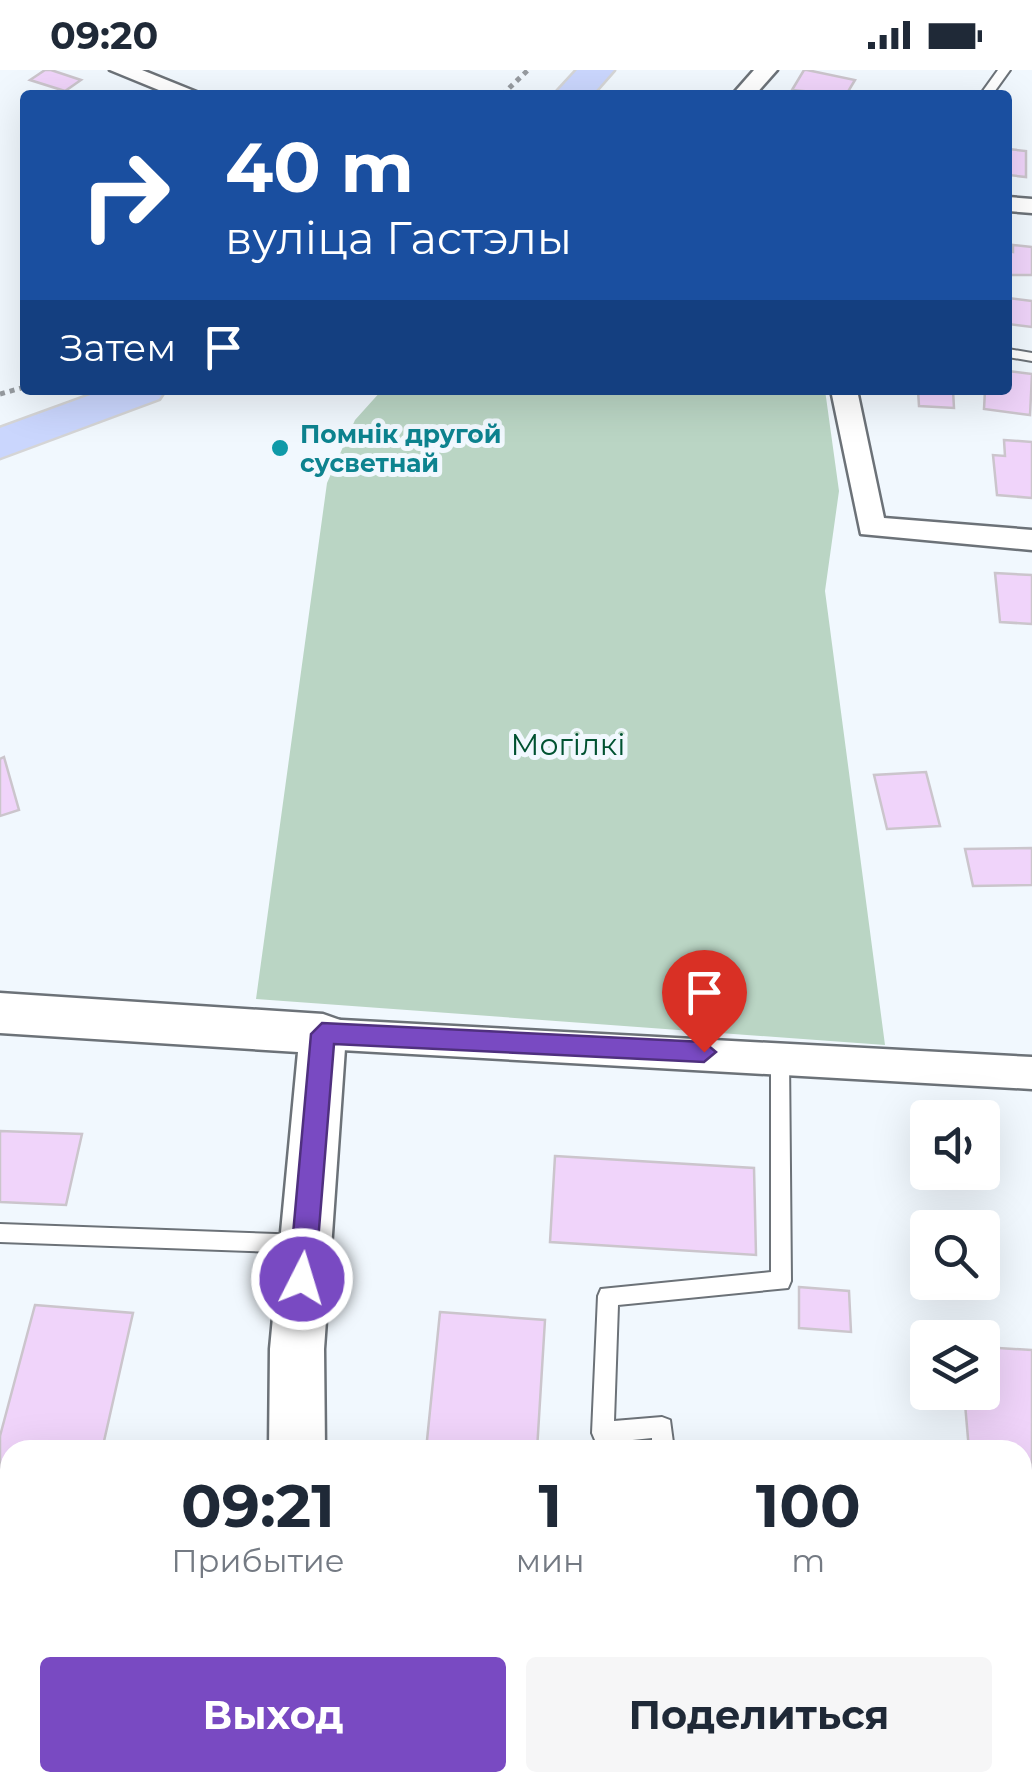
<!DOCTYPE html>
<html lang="ru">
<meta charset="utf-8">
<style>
:root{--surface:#fff;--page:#f6f6f7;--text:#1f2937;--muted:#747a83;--accent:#794ac2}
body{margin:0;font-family:Montserrat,sans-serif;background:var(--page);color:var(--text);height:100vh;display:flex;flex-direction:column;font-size:38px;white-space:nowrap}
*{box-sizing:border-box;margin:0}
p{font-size:32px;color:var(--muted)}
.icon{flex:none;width:55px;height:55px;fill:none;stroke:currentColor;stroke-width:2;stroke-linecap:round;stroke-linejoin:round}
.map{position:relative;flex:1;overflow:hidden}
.panel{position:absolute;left:0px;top:1370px;width:1032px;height:352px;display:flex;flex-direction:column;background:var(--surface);border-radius:30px 30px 0 0;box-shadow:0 10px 40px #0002}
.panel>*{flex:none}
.top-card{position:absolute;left:20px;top:20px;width:992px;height:305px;border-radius:10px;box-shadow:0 10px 40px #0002;background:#1a4fa0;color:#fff;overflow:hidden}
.buttons{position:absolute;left:910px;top:1030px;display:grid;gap:20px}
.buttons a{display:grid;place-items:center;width:90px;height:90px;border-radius:10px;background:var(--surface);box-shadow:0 10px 40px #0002;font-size:50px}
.pin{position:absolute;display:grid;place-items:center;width:85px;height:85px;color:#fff;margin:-102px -42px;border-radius:50% 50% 50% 0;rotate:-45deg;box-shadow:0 0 10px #0007}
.pin .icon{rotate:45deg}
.me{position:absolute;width:110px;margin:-55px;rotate:5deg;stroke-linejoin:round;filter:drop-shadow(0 0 8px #0008)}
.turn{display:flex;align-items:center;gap:35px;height:210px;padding:0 40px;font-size:45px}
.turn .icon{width:130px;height:130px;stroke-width:2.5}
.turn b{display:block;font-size:70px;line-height:85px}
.then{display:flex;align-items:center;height:95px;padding:0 40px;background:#0003;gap:20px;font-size:38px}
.eta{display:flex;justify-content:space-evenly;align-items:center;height:170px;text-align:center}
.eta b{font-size:60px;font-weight:700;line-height:70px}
.primary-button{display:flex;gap:20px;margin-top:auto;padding:20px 40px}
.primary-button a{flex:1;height:115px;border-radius:10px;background:var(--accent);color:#fff;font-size:40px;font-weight:700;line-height:115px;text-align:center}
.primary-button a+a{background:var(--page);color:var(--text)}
.status{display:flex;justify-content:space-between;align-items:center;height:70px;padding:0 50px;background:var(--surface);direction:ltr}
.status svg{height:28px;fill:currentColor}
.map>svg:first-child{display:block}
.green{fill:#bad5c4}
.building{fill:#f0d4fa;stroke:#cbc5cc;stroke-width:2.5}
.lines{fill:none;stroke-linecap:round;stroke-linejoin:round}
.service-casing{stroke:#6c7278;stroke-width:4}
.minor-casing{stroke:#6c7278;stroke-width:5}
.tertiary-casing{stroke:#6c7278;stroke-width:5}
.primary-casing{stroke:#d5d5d6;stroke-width:5}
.path{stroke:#969ba0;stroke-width:5;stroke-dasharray:5 5;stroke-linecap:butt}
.service{fill:#fff;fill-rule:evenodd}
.minor{fill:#fff;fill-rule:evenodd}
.tertiary{fill:#fff;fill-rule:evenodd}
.primary{fill:#cad6fd;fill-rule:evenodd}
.route{fill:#794ac2;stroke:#4f307e;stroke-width:2.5}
.culture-dot{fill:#0f9aa8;stroke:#f1f8fe;stroke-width:4}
.labels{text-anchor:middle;stroke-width:10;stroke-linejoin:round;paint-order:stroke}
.far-culture-label{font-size:25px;font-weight:bold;fill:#0d838f;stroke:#f1f8fe;text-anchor:start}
.park-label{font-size:30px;fill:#005231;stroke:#f1f8fe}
</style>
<div class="status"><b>09:20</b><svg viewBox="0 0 49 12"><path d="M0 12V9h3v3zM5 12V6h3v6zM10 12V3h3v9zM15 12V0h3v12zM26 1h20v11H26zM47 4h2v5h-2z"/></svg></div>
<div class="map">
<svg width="1032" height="1722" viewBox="0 0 1032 1722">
<rect width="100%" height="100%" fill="#f1f8fe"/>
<polygon class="green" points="382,320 825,320 839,421 825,521 885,975 256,929 327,413 355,350"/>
<g class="building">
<polygon points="45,0 51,0 81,10 65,21 30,10"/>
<polygon points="804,0 807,0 855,10 846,25 792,20"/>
<polygon points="1008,79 1026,81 1026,107 1008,105"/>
<polygon points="1013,175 1032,177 1032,205 1008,205 1008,181 1013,182"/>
<polygon points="1008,228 1032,231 1032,257 1008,254"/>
<polygon points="1008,301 1032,304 1030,345 984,339 985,320 1008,320"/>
<polygon points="918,320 953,320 954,338 919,336"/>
<polygon points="1004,370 1032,372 1032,428 997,425 993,385 1005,386"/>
<polygon points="995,503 1032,505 1032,554 1000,552"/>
<polygon points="4,687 19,740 0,746 0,689"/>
<polygon points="926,702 940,756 887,759 874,705"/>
<polygon points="1032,778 1032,815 973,816 965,779"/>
<polygon points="0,1061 82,1064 66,1135 0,1132"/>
<polygon points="555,1086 754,1098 756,1185 550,1172"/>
<polygon points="799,1217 849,1221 851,1262 799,1258"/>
<polygon points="35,1235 133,1243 102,1380 10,1380 10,1457 0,1456 0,1366"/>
<polygon points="440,1242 545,1250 537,1380 426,1380"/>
<polygon points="982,1277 1032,1280 1032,1607 1022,1606 1022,1380 969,1380 964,1322 982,1322"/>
</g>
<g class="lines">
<defs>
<g id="service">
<polygon points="998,0 1010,0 992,25 980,25"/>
<polygon points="1008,279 1032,283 1032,291 1008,287"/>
<polygon points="780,978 787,980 789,986 791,1211 788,1218 618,1235 614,1351 662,1347 670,1350 674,1380 652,1380 652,1368 603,1373 595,1370 592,1363 598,1226 601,1219 771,1202 771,986 773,980"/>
<polygon points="0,1154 304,1165 311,1168 314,1174 311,1180 304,1183 0,1172"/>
</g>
<g id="minor">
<polygon points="110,0 142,0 204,25 171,25"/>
<polygon points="754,0 777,0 755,25 732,25"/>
<polygon points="1008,127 1032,129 1032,143 1008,141"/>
<polygon points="831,320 857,320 884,448 1032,460 1032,480 861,464"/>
<polygon points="323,949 1032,987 1032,1019 323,979 310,975 305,964 310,953"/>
</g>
<g id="tertiary">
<polygon points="0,923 323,944 340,950 346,964 324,1279 325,1380 269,1380 270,1279 298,982 0,963"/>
<polygon points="354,1712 417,1712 421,1722 358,1722"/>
</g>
<g id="primary">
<polygon points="577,0 614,0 592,25 554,25"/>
<polygon points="104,320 165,320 159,329 0,388 0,358"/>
</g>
</defs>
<use href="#service" class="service-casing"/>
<use href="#minor" class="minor-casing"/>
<use href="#tertiary" class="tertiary-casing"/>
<use href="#primary" class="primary-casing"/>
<g class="path">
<polyline points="502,25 528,0"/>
<polyline points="0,324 25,317"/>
</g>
<use href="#service" class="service"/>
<use href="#minor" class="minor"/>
<use href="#tertiary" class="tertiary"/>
<use href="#primary" class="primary"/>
</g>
<polygon class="route" points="322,953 704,972 716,982 704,992 334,974 315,1209 312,1218 302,1221 293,1218 289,1209 311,964"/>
<circle class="culture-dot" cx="280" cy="378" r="10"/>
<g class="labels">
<g class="far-culture-label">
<text x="300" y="373">Помнік другой<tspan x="300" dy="29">сусветнай</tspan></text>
</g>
<g class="park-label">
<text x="568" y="685">Могілкі</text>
</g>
</g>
</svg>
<div class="buttons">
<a><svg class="icon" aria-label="sound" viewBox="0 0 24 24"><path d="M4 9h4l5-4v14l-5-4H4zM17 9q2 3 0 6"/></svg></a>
<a><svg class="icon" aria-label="search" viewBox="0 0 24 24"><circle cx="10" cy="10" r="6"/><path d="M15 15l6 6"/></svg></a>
<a><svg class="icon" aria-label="layers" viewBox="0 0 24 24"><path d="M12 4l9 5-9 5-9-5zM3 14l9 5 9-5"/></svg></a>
</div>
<div class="pin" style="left:704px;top:982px;background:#d93025"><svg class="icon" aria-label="arrive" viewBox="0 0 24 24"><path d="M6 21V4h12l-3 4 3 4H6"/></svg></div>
<svg class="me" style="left:302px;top:1209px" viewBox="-20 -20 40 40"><circle r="17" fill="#794ac2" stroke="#fff" stroke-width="3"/><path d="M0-11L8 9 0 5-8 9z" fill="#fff"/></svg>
<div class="top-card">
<div class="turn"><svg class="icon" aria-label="right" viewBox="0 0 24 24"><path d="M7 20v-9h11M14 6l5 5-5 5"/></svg><div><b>40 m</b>вуліца Гастэлы</div></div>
<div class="then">Затем<svg class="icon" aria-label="arrive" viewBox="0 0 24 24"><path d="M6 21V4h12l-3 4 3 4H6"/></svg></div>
</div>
<section class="panel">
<div class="eta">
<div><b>09:21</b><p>Прибытие</p></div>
<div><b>1</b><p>мин</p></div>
<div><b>100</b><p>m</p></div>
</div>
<div class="primary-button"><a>Выход</a><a>Поделиться</a></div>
</section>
</div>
